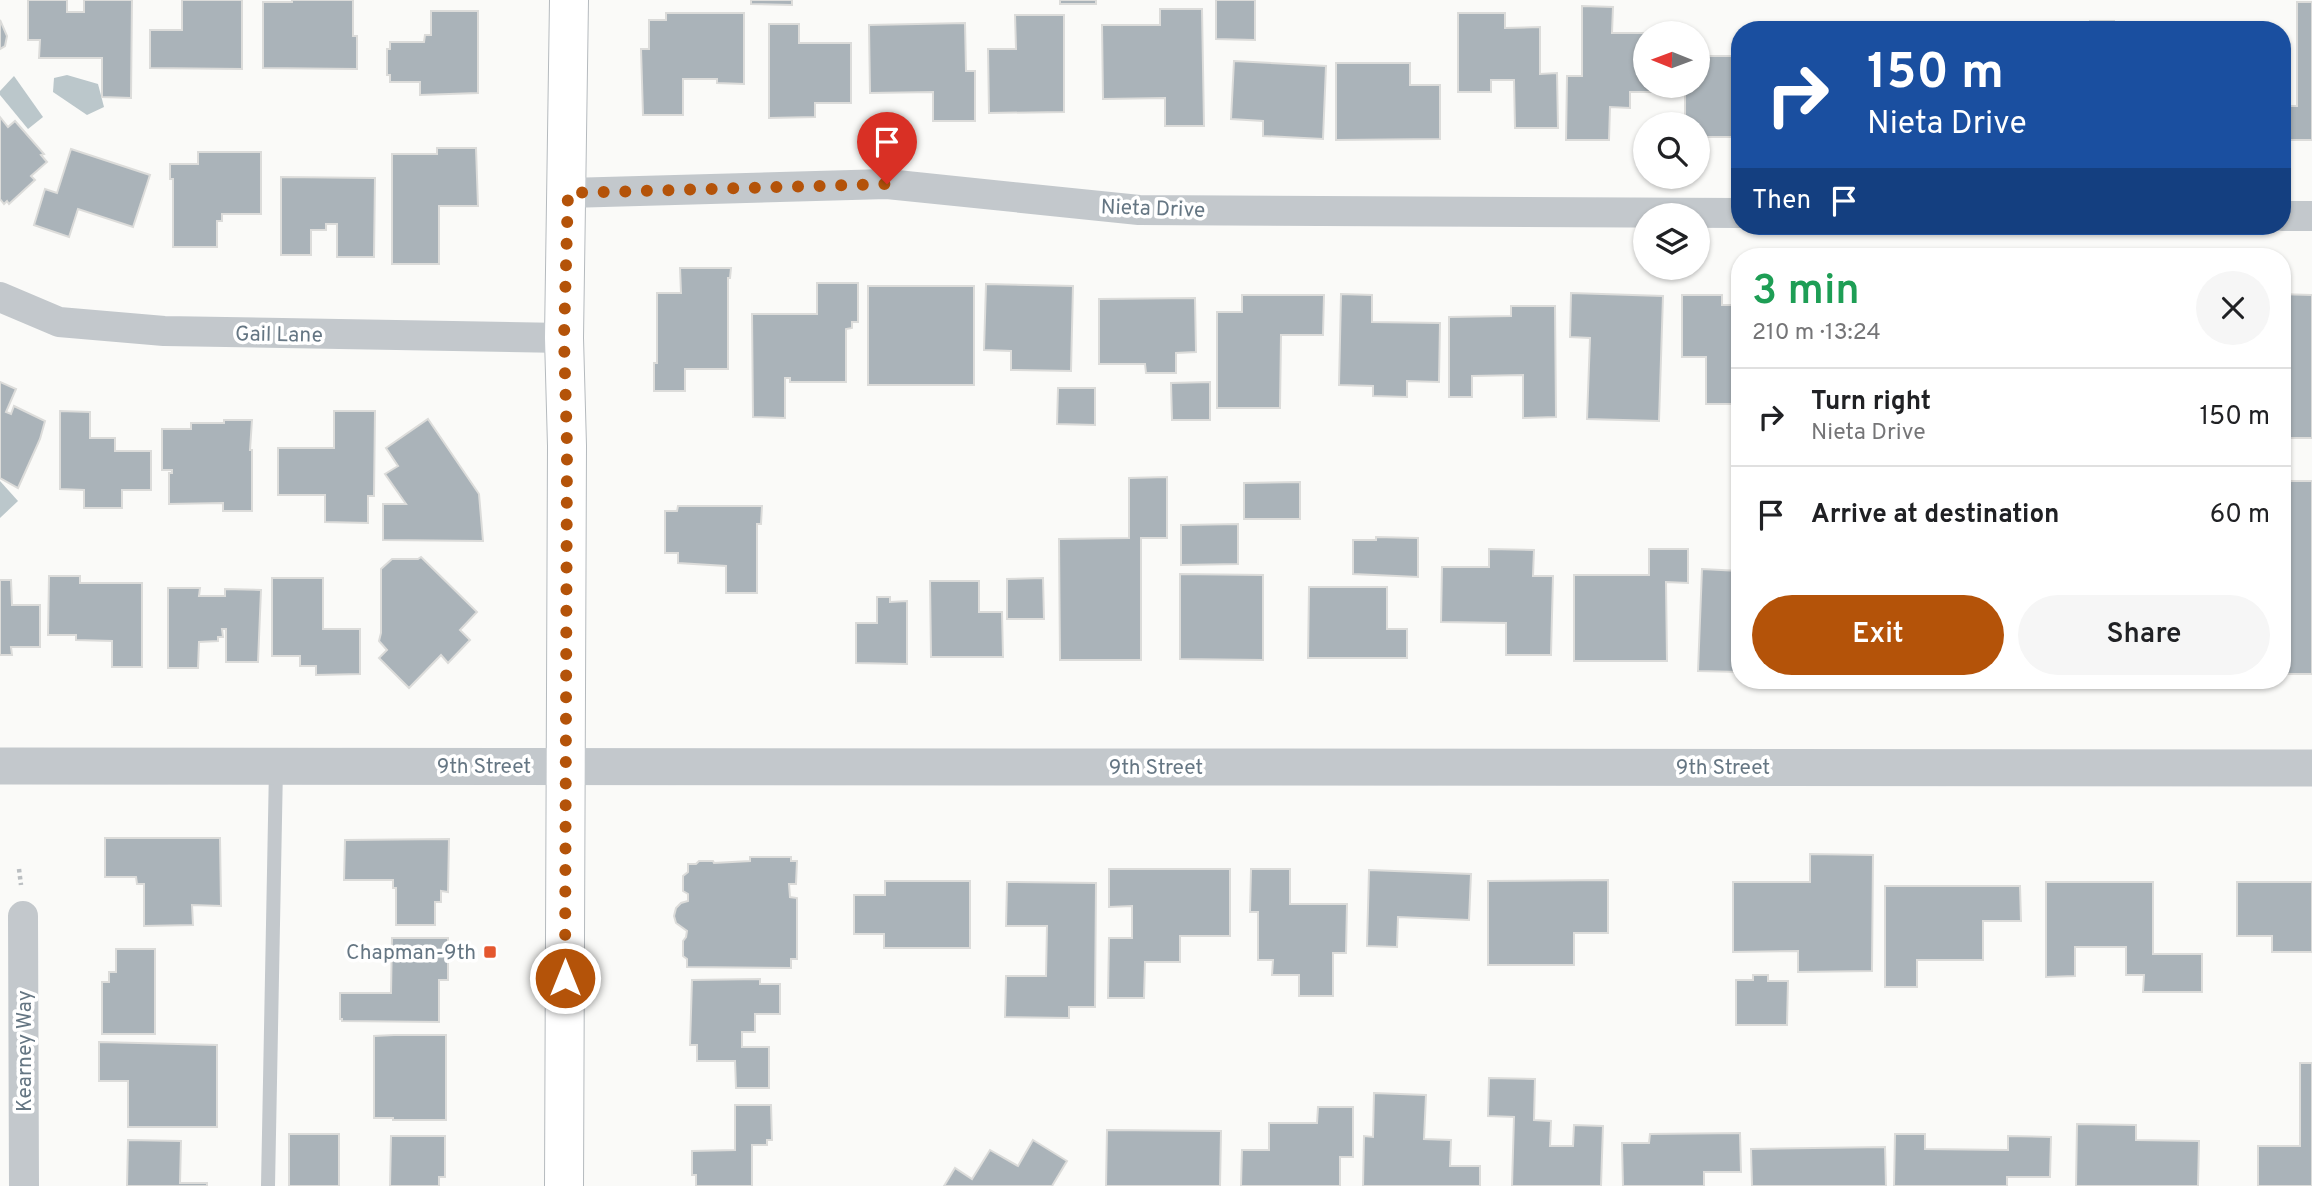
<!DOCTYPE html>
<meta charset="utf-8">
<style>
:root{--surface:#fff;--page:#f6f6f6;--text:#202124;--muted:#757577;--line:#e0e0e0;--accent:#b45309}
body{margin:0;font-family:Overpass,sans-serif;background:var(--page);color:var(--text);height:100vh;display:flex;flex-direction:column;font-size:26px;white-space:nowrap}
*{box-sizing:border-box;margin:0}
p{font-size:23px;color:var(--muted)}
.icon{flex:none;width:38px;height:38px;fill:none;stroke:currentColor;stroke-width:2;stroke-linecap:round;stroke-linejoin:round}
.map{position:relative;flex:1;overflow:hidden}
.side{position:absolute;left:1731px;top:248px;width:560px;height:441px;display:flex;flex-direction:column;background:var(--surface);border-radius:28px;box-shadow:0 2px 5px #0004}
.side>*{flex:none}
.guide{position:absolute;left:1731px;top:21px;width:560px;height:214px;border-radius:28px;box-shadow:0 2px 5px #0004;background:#1a4fa0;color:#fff;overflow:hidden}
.needle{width:46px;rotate:271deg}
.controls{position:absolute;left:1633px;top:21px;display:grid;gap:14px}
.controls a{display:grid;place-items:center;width:77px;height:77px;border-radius:50%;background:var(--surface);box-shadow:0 2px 5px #0004;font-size:35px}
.pin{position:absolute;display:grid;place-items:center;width:60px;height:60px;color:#fff;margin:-72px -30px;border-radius:50% 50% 50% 0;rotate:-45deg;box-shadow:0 0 7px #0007}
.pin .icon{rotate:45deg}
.me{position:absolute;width:77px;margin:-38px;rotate:0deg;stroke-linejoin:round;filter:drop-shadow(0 0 5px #0008)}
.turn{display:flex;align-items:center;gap:24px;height:147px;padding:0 21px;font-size:32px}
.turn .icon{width:91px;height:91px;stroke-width:2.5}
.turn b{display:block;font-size:49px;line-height:60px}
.then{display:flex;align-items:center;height:66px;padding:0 21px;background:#0003;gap:14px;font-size:26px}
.round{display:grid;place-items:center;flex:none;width:74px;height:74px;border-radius:37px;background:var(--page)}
.headline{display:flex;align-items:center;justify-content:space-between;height:119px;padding:0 21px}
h1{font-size:42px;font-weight:600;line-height:52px;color:#1e9e55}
.primary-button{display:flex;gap:14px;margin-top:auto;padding:14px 21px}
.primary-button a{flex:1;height:80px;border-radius:42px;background:var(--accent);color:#fff;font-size:28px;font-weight:600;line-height:80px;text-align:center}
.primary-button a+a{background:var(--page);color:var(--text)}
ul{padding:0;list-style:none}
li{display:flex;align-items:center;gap:21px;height:98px;padding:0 21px;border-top:2px solid var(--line)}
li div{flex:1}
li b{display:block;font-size:26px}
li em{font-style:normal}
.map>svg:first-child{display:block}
.water{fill:#bbc7cb}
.building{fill:#aab3b9;stroke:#dcdcda;stroke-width:2}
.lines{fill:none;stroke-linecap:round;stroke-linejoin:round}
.primary-casing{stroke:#b5babe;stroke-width:40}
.path{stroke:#bbbfc2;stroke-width:4.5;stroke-dasharray:3.5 3.5;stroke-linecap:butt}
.service{stroke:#c3c8cc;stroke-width:14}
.minor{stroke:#c3c8cc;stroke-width:30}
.tertiary{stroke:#c3c8cc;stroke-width:37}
.primary{stroke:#fff;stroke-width:38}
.route{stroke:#b45309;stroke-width:12;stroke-dasharray:0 21.6}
.poi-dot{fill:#e4572e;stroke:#fff;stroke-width:2.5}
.labels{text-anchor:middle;stroke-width:7;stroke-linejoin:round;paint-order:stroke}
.street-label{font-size:21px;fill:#657683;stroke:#fff}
.poi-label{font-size:21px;fill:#657683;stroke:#fff;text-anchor:end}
</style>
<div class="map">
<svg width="2312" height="1186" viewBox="0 0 2312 1186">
<rect width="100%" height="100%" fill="#fafaf8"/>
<g class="water">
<polygon points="67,75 98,84 104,107 87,115 53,92 54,78"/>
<polygon points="14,76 43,117 28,129 0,95 0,91"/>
<polygon points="0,481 18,501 0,518"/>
</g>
<g class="building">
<polygon points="28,0 67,0 67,12 84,12 84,0 132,0 131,98 102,97 102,58 39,58 40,40 28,40"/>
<polygon points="182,0 242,0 242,69 150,68 150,30 182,30"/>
<polygon points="292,0 353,0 353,36 357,36 357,69 263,68 263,2 292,2"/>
<polygon points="751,0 792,0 792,5 751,4"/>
<rect x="1060" y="0" width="36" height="4"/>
<polygon points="1216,0 1255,0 1255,40 1216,39"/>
<polygon points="2297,2 2312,2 2312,140 2282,140 2282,106 2297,106"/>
<polygon points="1582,6 1613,7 1612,33 1645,33 1645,86 1667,86 1667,92 1630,92 1630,108 1610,107 1609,140 1566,140 1567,76 1582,76"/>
<polygon points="1160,9 1202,9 1204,126 1165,126 1165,98 1103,99 1102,25 1160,25"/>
<polygon points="431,11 478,11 478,93 420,95 420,82 390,82 390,75 387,75 387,49 390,49 390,42 424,42 425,35 431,35"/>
<polygon points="666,13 744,13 744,84 717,83 717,79 683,79 683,115 643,115 641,49 649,49 649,20 666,20"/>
<polygon points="1458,13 1505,13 1505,28 1540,27 1540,74 1557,73 1558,128 1515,128 1514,80 1491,80 1491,92 1458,92"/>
<polygon points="1015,15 1064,15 1064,112 989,113 988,49 1016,49"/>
<polygon points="0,20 7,36 5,46 0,49"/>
<rect x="2090" y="21" width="24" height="9"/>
<polygon points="965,23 966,71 975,71 975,121 933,121 933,92 870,93 869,25"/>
<rect x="1945" y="23" width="75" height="7"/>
<polygon points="769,24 799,24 799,43 851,43 851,103 815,103 815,117 769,118"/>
<polygon points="1707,56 1740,56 1740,137 1698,137 1698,124 1685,124 1685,86 1698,86 1698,69 1706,69"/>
<polygon points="1234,61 1326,66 1323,139 1263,136 1263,121 1231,119"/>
<polygon points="1336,63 1410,63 1410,85 1440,85 1440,139 1336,140"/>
<polygon points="0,117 8,127 15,121 44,154 41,155 47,162 31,176 35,180 9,204 7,201 4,204 0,199"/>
<polygon points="437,148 476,148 478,206 439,206 439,264 392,264 392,154 437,154"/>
<polygon points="71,149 150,175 133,227 78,209 69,237 34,225 45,189 57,193"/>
<polygon points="198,152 261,152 261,214 222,214 222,221 217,221 217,247 173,247 173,179 170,179 170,164 198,164"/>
<polygon points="281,177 375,178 374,257 337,257 337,224 326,224 326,230 311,230 311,255 281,255"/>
<polygon points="680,268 731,268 730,278 728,278 728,369 685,369 685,391 654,391 654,363 657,363 657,293 681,293"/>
<polygon points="817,283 858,283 858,322 852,322 852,328 846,329 846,382 790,382 790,378 785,378 785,418 753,417 752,314 817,314"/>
<polygon points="986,284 1073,286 1071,371 1011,370 1011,351 984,350"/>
<rect x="868" y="286" width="106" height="99"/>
<polygon points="1571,293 1663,296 1659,421 1587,419 1590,338 1570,337"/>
<polygon points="1341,294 1372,295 1372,322 1440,323 1439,382 1407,381 1407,397 1373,396 1373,386 1339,385"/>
<polygon points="2282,294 2312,295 2312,438 2289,438 2289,333 2282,333"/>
<polygon points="1242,295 1324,295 1323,335 1281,335 1280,408 1217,408 1217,312 1242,312"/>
<polygon points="1682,295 1722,295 1722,305 1740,305 1740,385 1737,386 1737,404 1706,404 1706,357 1682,357"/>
<polygon points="1195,298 1196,352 1176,353 1176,373 1146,373 1145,364 1099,364 1099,299"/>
<polygon points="1511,306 1555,306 1556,417 1523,418 1523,375 1472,376 1472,397 1449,397 1449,317 1511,316"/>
<polygon points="0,382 16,389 6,412 11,414 14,406 45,421 40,439 18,488 0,478"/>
<polygon points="1210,382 1210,420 1172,420 1171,383"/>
<polygon points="1058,388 1095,388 1095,425 1057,424"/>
<polygon points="60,411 90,412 90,438 115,438 115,451 151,451 151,490 122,490 122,508 84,508 84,490 60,489"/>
<polygon points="334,411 375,411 374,496 368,496 368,523 325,522 325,495 278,495 278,448 334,448"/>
<polygon points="428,419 479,494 483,541 383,540 383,504 406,504 385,474 398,466 386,448"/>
<polygon points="224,420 252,420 250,450 252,450 252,511 223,511 223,503 169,504 169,473 172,473 172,470 162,470 162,429 191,429 191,423 224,423"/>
<polygon points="1167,477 1167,538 1141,538 1141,660 1060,660 1059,539 1129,538 1129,478"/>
<polygon points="2286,481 2312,481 2312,674 2282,674 2282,613 2285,613"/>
<polygon points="1300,482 1300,519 1244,519 1244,483"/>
<polygon points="678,506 762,506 761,524 757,524 757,593 726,593 726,566 678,563 678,553 665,553 665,511 677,511"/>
<polygon points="1238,524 1238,564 1181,565 1181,525"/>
<polygon points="1376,537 1418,538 1418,577 1353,574 1353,540 1376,540"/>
<polygon points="1489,549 1534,550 1533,576 1553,576 1551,655 1506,655 1506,623 1441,622 1442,567 1489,567"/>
<polygon points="1649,549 1688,549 1688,583 1666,582 1667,661 1574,661 1574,575 1649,575"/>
<polygon points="421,557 477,612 460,630 470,640 448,663 441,655 409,688 379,658 387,650 379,641 381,633 381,569 392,559 418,559"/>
<polygon points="1702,569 1740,571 1740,672 1698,671"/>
<polygon points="1180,574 1263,575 1263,660 1180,659"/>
<polygon points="49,576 80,576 80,583 142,583 142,667 112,667 112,641 76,640 76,635 48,635"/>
<polygon points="272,578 323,578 323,629 360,629 360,674 316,675 316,666 300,666 300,656 272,656"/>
<polygon points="1043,578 1044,619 1007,619 1007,579"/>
<polygon points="0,580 11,580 12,605 40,605 40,647 11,647 12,655 0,655"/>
<polygon points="930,581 979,581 979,612 1002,612 1003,657 931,657"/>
<polygon points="1309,587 1387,587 1387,629 1407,629 1407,658 1308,658"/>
<polygon points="168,588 200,588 199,596 225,596 225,589 261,590 258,662 226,662 226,629 222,629 223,637 218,637 218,641 199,642 198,668 168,668"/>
<polygon points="877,597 890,597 890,602 907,601 907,664 856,663 856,623 877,623"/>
<polygon points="105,838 220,838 221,906 192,905 193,925 144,926 144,884 137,884 136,877 105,877"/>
<polygon points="449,839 448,892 441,891 441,902 435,902 435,925 396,925 396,888 393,888 393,880 344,880 345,840"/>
<polygon points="1810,854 1873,855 1872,971 1798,972 1798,951 1733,952 1733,882 1810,882"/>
<polygon points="750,857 791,857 791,861 797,861 796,884 789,884 790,897 797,898 797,959 791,959 791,968 687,967 687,959 683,956 683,941 686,937 687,931 676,923 674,916 676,908 681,903 688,901 688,894 683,891 683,876 688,872 688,864 696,864 699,861 713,861 714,863 750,861"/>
<polygon points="1109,869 1230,869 1230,936 1180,936 1180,962 1145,962 1144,998 1108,998 1109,938 1132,938 1132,906 1109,907"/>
<polygon points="1251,869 1290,869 1290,904 1347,904 1346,953 1333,953 1333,996 1299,996 1299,975 1272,975 1273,960 1258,960 1258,912 1250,912"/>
<polygon points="1369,870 1471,874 1469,920 1398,917 1397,947 1367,946"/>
<polygon points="1608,880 1608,933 1574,933 1574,965 1488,965 1488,881"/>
<polygon points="885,881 970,881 970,948 884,948 884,934 854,934 854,895 885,895"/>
<polygon points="1007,882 1096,883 1095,1007 1069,1007 1069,1018 1005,1017 1006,976 1046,976 1047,926 1006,926"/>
<polygon points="2046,882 2153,882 2153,954 2202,954 2202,992 2143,992 2144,975 2126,975 2126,947 2075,947 2075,976 2046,977"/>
<polygon points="2237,882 2312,882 2312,952 2272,952 2272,936 2237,936"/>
<polygon points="1885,886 2020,886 2021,921 1983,921 1983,960 1917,960 1917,987 1885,987"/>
<polygon points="392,938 448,938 448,980 439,980 439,1022 342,1021 342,1019 340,1019 340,993 391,993"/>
<polygon points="116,949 155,949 155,1034 102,1034 102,982 109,982 109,972 116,972"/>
<polygon points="1753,975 1768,975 1768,981 1788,981 1787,1025 1736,1025 1736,980 1753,980"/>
<polygon points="760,979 760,984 780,984 780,1014 755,1014 755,1032 742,1032 742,1047 769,1047 769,1088 736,1088 735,1061 697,1061 697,1045 690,1045 692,980"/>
<polygon points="394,1035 446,1035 446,1120 393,1120 393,1118 374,1118 374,1036"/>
<polygon points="99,1042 217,1045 217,1127 128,1127 128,1081 99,1081"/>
<polygon points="2300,1063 2312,1063 2312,1186 2258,1186 2258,1146 2300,1146"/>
<polygon points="1489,1078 1535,1079 1534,1120 1551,1121 1550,1146 1573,1146 1574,1125 1603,1126 1601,1186 1512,1186 1514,1117 1488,1116"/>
<polygon points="1374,1093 1426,1095 1424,1139 1451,1140 1450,1166 1480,1166 1480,1186 1363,1186 1364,1136 1373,1137"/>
<polygon points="735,1105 771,1105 772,1140 767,1140 767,1145 752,1145 752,1186 696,1186 696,1175 692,1175 692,1151 735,1150"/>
<polygon points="1318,1107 1353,1107 1353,1157 1340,1157 1340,1186 1241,1186 1242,1150 1269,1150 1269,1123 1317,1123"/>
<polygon points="2077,1124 2136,1125 2136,1140 2199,1141 2198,1186 2076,1186"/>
<polygon points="1107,1130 1221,1131 1220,1186 1106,1186"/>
<polygon points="1740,1133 1741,1172 1704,1172 1704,1186 1623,1186 1622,1143 1649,1143 1650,1134"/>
<rect x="289" y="1134" width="50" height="52"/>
<polygon points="1895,1134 1925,1134 1925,1149 2008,1150 2008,1136 2051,1137 2050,1177 2007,1177 2007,1186 1894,1186"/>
<polygon points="391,1136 445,1136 445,1177 439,1177 439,1186 390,1186"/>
<polygon points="128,1140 181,1141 180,1183 207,1183 207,1186 127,1186"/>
<polygon points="1033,1140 1067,1161 1052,1186 944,1186 955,1168 972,1179 990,1150 1018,1166"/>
<polygon points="1885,1147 1886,1186 1752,1186 1751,1149"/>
</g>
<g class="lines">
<defs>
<polyline id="primary" points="564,1186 567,446 564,338 569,0"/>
</defs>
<use href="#primary" class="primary-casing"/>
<polyline class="path" points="19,869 21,885"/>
<polyline class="service" points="268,1186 276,767"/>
<g class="minor">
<polyline points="568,193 887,184 1139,210 1740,213"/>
<polyline points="2282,216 2312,216"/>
<polyline points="0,297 59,322 164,331 564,338"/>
<polyline points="23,916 24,1186"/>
</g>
<polyline class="tertiary" points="0,766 2312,768"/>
<use href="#primary" class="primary"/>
</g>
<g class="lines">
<polyline class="route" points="565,978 567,446 564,338 568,193 887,184"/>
</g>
<rect class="poi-dot" x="483" y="945" width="14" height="14" rx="3.5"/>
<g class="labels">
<g class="street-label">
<text transform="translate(1153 208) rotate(2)" y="7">Nieta Drive</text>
<text transform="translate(279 334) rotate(1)" y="7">Gail Lane</text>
<text x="484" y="773">9th Street</text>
<text x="1156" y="774">9th Street</text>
<text x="1723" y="774">9th Street</text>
<text transform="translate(24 1051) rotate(-90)" y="7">Kearney Way</text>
</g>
<g class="poi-label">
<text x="476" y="959">Chapman-9th</text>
</g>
</g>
</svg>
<div class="controls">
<a><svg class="needle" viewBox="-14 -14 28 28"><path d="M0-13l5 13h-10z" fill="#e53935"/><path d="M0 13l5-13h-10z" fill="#757577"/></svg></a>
<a><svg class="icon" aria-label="search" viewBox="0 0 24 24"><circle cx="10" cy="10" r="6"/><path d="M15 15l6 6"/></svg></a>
<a><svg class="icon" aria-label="layers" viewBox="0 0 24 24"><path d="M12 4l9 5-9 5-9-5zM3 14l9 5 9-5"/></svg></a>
</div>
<div class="pin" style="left:887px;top:184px;background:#d93025"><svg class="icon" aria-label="arrive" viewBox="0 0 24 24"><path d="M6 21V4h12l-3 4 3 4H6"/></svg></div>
<svg class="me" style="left:565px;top:978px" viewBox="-20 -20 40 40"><circle r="17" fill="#b45309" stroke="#fff" stroke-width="3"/><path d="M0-11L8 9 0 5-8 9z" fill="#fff"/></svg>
<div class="guide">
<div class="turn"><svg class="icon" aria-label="right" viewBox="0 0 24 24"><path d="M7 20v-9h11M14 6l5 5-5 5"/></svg><div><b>150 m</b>Nieta Drive</div></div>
<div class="then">Then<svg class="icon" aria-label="arrive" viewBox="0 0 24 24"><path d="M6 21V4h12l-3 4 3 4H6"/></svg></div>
</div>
<section class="side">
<div class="headline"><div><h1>3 min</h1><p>210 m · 13:24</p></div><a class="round"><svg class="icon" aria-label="close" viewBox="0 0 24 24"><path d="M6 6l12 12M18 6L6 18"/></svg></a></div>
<ul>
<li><svg class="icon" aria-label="right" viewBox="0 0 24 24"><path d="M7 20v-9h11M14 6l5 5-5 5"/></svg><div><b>Turn right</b><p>Nieta Drive</p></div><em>150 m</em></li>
<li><svg class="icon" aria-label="arrive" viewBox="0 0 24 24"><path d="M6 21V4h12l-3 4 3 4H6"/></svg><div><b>Arrive at destination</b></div><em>60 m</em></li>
</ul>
<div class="primary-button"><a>Exit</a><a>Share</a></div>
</section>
</div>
